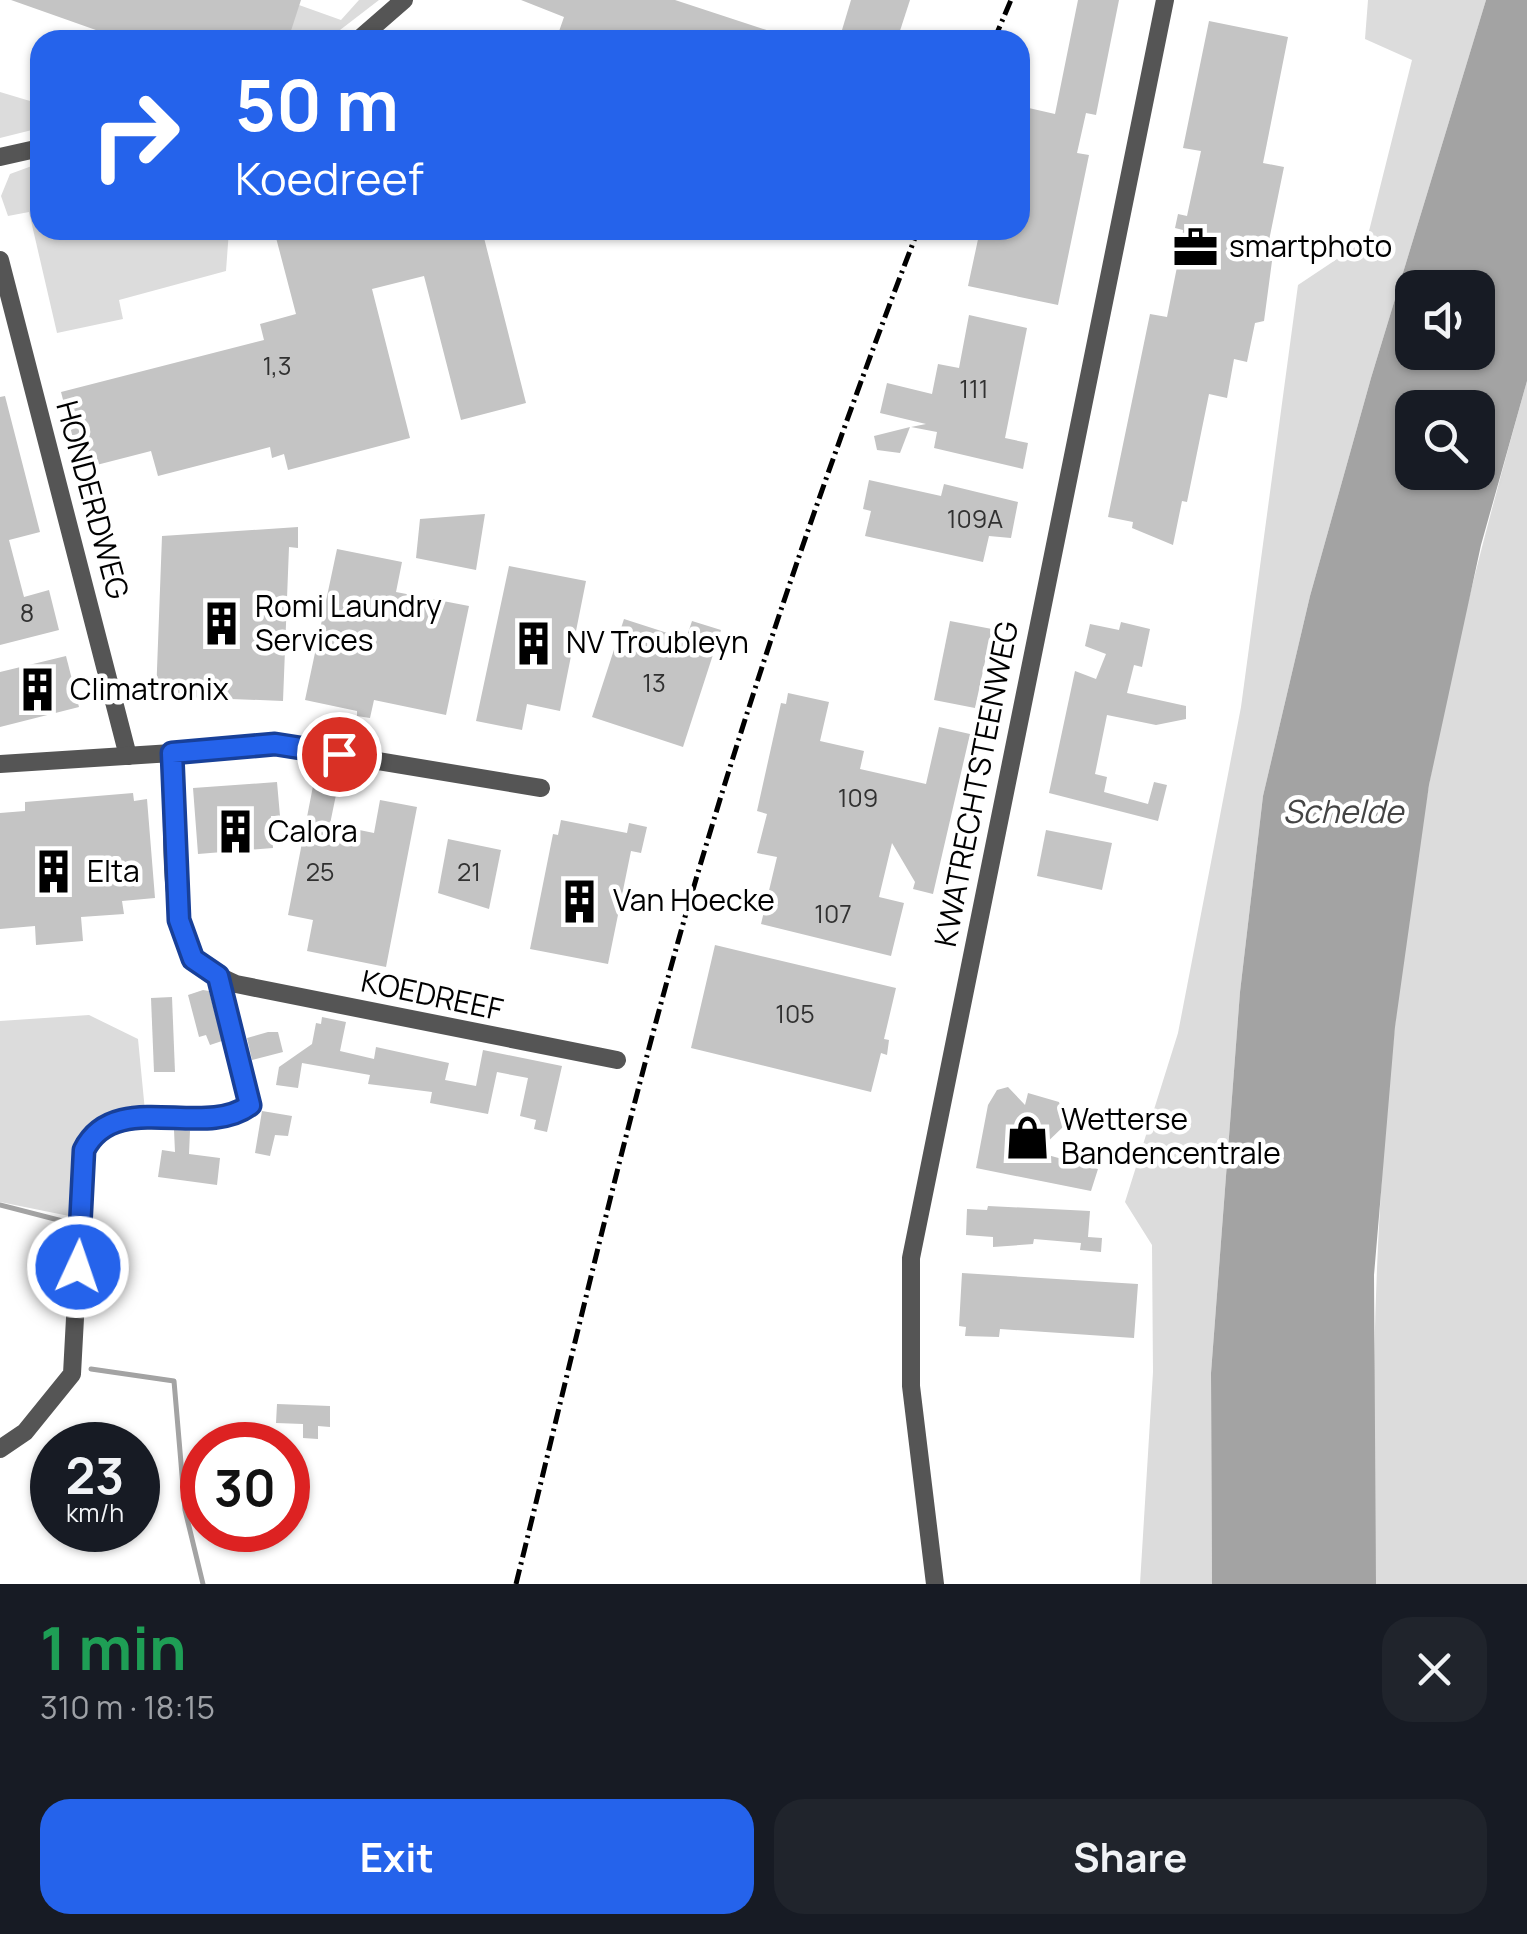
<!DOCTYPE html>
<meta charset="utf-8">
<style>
:root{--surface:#171b24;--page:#20242c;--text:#f1f3f6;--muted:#9ea1a6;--accent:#2563eb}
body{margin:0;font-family:Manrope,sans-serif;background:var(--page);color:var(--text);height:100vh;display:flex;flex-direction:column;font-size:38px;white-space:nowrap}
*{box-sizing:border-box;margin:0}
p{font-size:32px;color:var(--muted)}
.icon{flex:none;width:55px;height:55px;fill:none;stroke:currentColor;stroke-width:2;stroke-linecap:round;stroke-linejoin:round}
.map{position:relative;height:1584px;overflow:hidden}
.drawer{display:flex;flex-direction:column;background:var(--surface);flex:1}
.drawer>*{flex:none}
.hud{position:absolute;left:30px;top:30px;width:1000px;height:210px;border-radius:30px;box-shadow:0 2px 8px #0004;background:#2563eb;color:#fff;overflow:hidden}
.controls{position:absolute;left:1395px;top:270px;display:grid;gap:20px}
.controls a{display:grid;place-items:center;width:100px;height:100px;border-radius:20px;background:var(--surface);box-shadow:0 2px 8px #0004;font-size:50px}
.speed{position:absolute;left:30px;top:1422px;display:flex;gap:20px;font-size:50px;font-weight:700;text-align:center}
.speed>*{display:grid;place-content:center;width:130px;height:130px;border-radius:50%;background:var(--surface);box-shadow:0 2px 8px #0004;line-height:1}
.speed small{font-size:25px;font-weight:400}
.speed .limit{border:15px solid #d22;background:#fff;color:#111}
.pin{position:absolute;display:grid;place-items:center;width:85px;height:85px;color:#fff;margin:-42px;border:5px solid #fff;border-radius:50%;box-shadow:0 2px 10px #0007}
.me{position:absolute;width:110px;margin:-55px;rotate:3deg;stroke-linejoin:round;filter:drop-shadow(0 0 8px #0008)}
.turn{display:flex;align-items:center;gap:35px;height:210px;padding:0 40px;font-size:45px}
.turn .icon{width:130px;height:130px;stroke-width:2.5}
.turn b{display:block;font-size:70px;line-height:85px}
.round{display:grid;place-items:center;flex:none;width:105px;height:105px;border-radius:30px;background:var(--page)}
.summary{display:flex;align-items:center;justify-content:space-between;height:170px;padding:0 40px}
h1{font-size:60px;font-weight:700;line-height:75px;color:#1e9e55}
.action{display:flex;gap:20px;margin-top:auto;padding:20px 40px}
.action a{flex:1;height:115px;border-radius:30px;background:var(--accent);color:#fff;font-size:40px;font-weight:700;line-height:115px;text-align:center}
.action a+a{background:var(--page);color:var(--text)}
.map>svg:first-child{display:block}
.green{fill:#dcdcdc}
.water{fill:#a3a3a3;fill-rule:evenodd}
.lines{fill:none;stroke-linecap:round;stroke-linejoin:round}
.stream{stroke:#a3a3a3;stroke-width:5}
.building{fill:#c4c4c4}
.minor{stroke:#555;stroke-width:18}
.rail{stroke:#000;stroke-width:5;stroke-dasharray:15 5 2.5 5;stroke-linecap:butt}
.route-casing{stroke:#184099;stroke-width:25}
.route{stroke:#2563eb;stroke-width:18}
.labels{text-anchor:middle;stroke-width:9;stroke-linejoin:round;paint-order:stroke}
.number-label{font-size:25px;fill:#313131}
.poi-label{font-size:30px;fill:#000;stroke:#fff;text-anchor:start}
.street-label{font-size:30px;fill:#000;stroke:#fff}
.water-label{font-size:32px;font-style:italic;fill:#444;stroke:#fff}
</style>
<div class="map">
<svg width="1527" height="1584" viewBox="0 0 1527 1584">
<rect width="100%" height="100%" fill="#fff"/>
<g class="green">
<polygon points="359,0 379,0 327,40 286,40 299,5 341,20"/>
<polygon points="1368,0 1486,0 1371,378 1310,596 1263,796 1240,992 1211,1373 1212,1584 1140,1584 1153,1372 1152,1245 1125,1202 1178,1033 1241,707 1298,285 1367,239 1412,60 1365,39"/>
<polygon points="0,92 40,104 40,128 0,138"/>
<polygon points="40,163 40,230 229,230 226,271 119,300 123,319 57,333 29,212 8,216 1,196 10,174"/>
<path d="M1527,381V1584H1376C1367,1316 1382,1049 1429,785C1453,649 1490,514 1527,381Z"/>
<polygon points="89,1015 138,1039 145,1111 96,1124 74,1217 0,1202 0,1021"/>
</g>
<path class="water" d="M1486,0H1527V381L1481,545L1429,785L1395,1027L1374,1275L1376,1584H1212L1211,1373L1240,992L1263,796L1310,596L1371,378ZM1412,288H1478V352H1412ZM1412,408H1478V472H1412Z"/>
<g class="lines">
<g class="stream">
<polyline points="0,1205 74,1224"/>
<polyline points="91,1369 174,1381 185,1510 203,1584"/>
</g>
</g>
<g class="building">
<polygon points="11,0 301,0 288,40 109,40 110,35"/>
<polygon points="521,0 675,0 788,37 556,40 564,17"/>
<polygon points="851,0 910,0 897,40 839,40"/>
<polygon points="1078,0 1119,0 1096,115 1086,113 1077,153 1089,155 1058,305 968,286 980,230 1020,230 1020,106 1055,114"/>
<polygon points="1209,21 1288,37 1263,163 1284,167 1265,260 1272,261 1264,321 1255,323 1247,362 1234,359 1227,398 1209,394 1187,502 1182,501 1173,545 1132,528 1133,522 1108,517 1150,314 1167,317 1182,242 1183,230 1175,228 1178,214 1187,216 1201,151 1183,148"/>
<polygon points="274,230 482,230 526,403 461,420 424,276 372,289 410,438 288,470 284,454 272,458 270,447 158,476 151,451 81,469 61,392 264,340 260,324 296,314"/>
<polygon points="969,315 1027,328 1005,438 1028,443 1023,469 934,448 937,432 911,427 926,424 880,413 887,383 932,394 938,364 959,368"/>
<polygon points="5,396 40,532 9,540 24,597 49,590 59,630 0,645 0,397"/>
<polygon points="910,427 900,453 877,450 874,436"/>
<polygon points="869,480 941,496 944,484 1018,502 1011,538 989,536 983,562 865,536 871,511 863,509"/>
<polygon points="485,514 476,570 416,558 420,519"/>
<polygon points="298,527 298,548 289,547 283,701 156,696 162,536"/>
<polygon points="337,549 402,562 396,592 469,606 446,715 374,700 370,718 357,716 357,711 305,700"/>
<polygon points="509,566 586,581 560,711 527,704 522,730 476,721"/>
<polygon points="624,619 686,639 692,621 721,630 683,747 592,717"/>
<polygon points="950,621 992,629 975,708 934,700"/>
<polygon points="1121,622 1150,629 1142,667 1134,665 1127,693 1186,706 1186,719 1156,725 1107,715 1095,774 1107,777 1104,792 1148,804 1154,782 1167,785 1158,821 1049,793 1075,671 1096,679 1106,654 1085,646 1090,624 1119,630"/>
<polygon points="66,656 79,707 0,727 0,672"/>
<polygon points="788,693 829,702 820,741 864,751 860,769 926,784 939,727 970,734 933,894 913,889 915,882 892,843 879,897 904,903 891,956 761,924 777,857 757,853 767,814 757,811 781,703 786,704"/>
<polygon points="277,782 280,816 271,816 273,848 198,854 193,788"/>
<polygon points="313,786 337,790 330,824 374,833 380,800 417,807 386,967 307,951 313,920 288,915"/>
<polygon points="133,793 134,801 147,799 155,898 122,901 124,914 81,917 83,941 36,945 35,926 0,929 0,813 25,811 25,802"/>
<polygon points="561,820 627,833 629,823 647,827 641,853 631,851 608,964 530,949 553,834 558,835"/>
<polygon points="1046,830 1112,843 1102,890 1037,876"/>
<polygon points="448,839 501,850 489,909 438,893"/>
<polygon points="715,945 896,988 884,1039 889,1040 887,1055 881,1053 871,1092 691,1048"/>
<polygon points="203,990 209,991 222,1041 210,1045 206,1035 199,1037 188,995"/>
<polygon points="172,997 175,1072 154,1072 151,998"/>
<polygon points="322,1017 346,1022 340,1051 374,1059 376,1047 449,1063 445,1080 476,1086 483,1050 562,1066 547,1132 534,1129 536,1120 520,1116 528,1078 497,1072 488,1114 430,1103 432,1092 368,1084 370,1075 302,1063 298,1088 276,1085 279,1067 312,1044 316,1023 321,1024"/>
<polygon points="268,1032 278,1032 283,1052 252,1060 247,1038"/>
<polygon points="1008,1087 1025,1105 1028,1093 1059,1102 1065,1125 1037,1152 1098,1169 1091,1191 976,1168 988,1105 997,1090"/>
<polygon points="262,1111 292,1116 288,1136 275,1135 270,1156 255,1153"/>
<polygon points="174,1130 190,1131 189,1154 220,1158 217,1185 158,1177 162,1150 175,1152"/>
<polygon points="988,1206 1090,1211 1088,1237 1102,1238 1101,1252 1080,1250 1081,1243 1034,1239 1033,1244 993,1247 993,1237 966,1235 967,1209 987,1210"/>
<polygon points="962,1273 1138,1284 1134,1338 1000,1329 999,1337 965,1336 966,1327 959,1326"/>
<polygon points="277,1404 330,1406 330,1427 318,1426 318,1439 303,1438 303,1424 276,1423"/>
</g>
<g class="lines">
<g class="minor">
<polyline points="358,40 404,0"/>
<polyline points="0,157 40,148"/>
<polyline points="0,260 128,756"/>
<polyline points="172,753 275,744 541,788"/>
<path d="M0,764L172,753C173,798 165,930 196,960C207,971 222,978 236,984L617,1060"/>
<path d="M0,1449L25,1432L72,1374L84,1150C115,1088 204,1140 251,1105L218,976"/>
<polyline points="935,1584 911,1386 911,1258 1165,0"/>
</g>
<g class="rail">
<polyline points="994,40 1011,0"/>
<path d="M516,1584C571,1362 622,1138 685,917C752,685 831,456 918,230"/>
</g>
</g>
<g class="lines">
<defs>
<path id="route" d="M78,1267L84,1150C115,1088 204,1140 250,1105L218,976L193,959L179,920L172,753L275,744L339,754"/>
</defs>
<use href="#route" class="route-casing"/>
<use href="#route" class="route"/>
</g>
<defs>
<symbol id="office-bare" viewBox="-9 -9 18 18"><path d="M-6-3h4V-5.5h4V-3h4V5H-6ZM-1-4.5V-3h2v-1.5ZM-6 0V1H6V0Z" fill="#000" stroke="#fff" stroke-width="2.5" paint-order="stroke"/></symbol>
<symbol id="building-bare" viewBox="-9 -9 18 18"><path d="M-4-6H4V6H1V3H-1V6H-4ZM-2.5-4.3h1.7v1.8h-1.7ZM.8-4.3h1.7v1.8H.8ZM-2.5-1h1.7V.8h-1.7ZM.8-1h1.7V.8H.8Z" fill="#000" stroke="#fff" stroke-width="2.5" paint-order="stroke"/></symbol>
<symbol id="shop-bare" viewBox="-9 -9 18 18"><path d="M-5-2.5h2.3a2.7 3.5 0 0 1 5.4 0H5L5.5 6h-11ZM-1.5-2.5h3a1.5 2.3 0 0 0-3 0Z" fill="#000" stroke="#fff" stroke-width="2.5" paint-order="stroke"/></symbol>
</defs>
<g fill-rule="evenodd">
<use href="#office-bare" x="1164" y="216" width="63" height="63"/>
<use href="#building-bare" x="190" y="592" width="63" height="63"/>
<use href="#building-bare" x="502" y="612" width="63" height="63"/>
<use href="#building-bare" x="6" y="658" width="63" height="63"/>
<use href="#building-bare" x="204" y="800" width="63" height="63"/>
<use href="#building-bare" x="22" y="840" width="63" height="63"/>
<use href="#building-bare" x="548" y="870" width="63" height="63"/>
<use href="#shop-bare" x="996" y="1106" width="63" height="63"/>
</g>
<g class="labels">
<g class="number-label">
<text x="277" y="375">1,3</text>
<text x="974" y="398">111</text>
<text x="975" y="528">109A</text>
<text x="27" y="622">8</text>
<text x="654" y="692">13</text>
<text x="858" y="807">109</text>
<text x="320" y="881">25</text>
<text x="469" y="881">21</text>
<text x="833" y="923">107</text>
<text x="795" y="1023">105</text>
</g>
<g class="poi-label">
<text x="1229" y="257">smartphoto</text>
<text x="255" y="617">Romi Laundry<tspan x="255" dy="34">Services</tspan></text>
<text x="566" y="653">NV Troubleyn</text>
<text x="70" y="700">Climatronix</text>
<text x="268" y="842">Calora</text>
<text x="87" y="882">Elta</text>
<text x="613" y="911">Van Hoecke</text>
<text x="1061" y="1130">Wetterse<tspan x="1061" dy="34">Bandencentrale</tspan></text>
</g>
<g class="street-label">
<text transform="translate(92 500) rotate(75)" y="10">HONDERDWEG</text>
<text transform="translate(977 784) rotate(-79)" y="10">KWATRECHTSTEENWEG</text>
<text transform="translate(432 996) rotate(12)" y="10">KOEDREEF</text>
</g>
<g class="water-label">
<text x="1343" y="823">Schelde</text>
</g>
</g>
</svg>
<div class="controls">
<a><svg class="icon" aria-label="sound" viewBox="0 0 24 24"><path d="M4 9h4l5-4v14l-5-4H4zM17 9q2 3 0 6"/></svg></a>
<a><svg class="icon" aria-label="search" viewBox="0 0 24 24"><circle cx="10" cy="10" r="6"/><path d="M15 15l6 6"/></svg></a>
</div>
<div class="speed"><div>23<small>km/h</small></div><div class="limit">30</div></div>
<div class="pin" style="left:339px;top:754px;background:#d93025"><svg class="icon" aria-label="arrive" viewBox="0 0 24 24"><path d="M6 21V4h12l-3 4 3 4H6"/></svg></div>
<svg class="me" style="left:78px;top:1267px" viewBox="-20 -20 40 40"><circle r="17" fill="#2563eb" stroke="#fff" stroke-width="3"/><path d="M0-11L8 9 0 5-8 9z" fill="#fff"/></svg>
<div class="hud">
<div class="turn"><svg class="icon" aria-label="right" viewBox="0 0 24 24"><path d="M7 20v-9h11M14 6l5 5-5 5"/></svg><div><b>50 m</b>Koedreef</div></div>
</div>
</div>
<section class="drawer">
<div class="summary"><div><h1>1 min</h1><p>310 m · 18:15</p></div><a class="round"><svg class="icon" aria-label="close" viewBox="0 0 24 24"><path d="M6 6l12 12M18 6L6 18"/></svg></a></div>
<div class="action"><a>Exit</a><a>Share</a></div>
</section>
